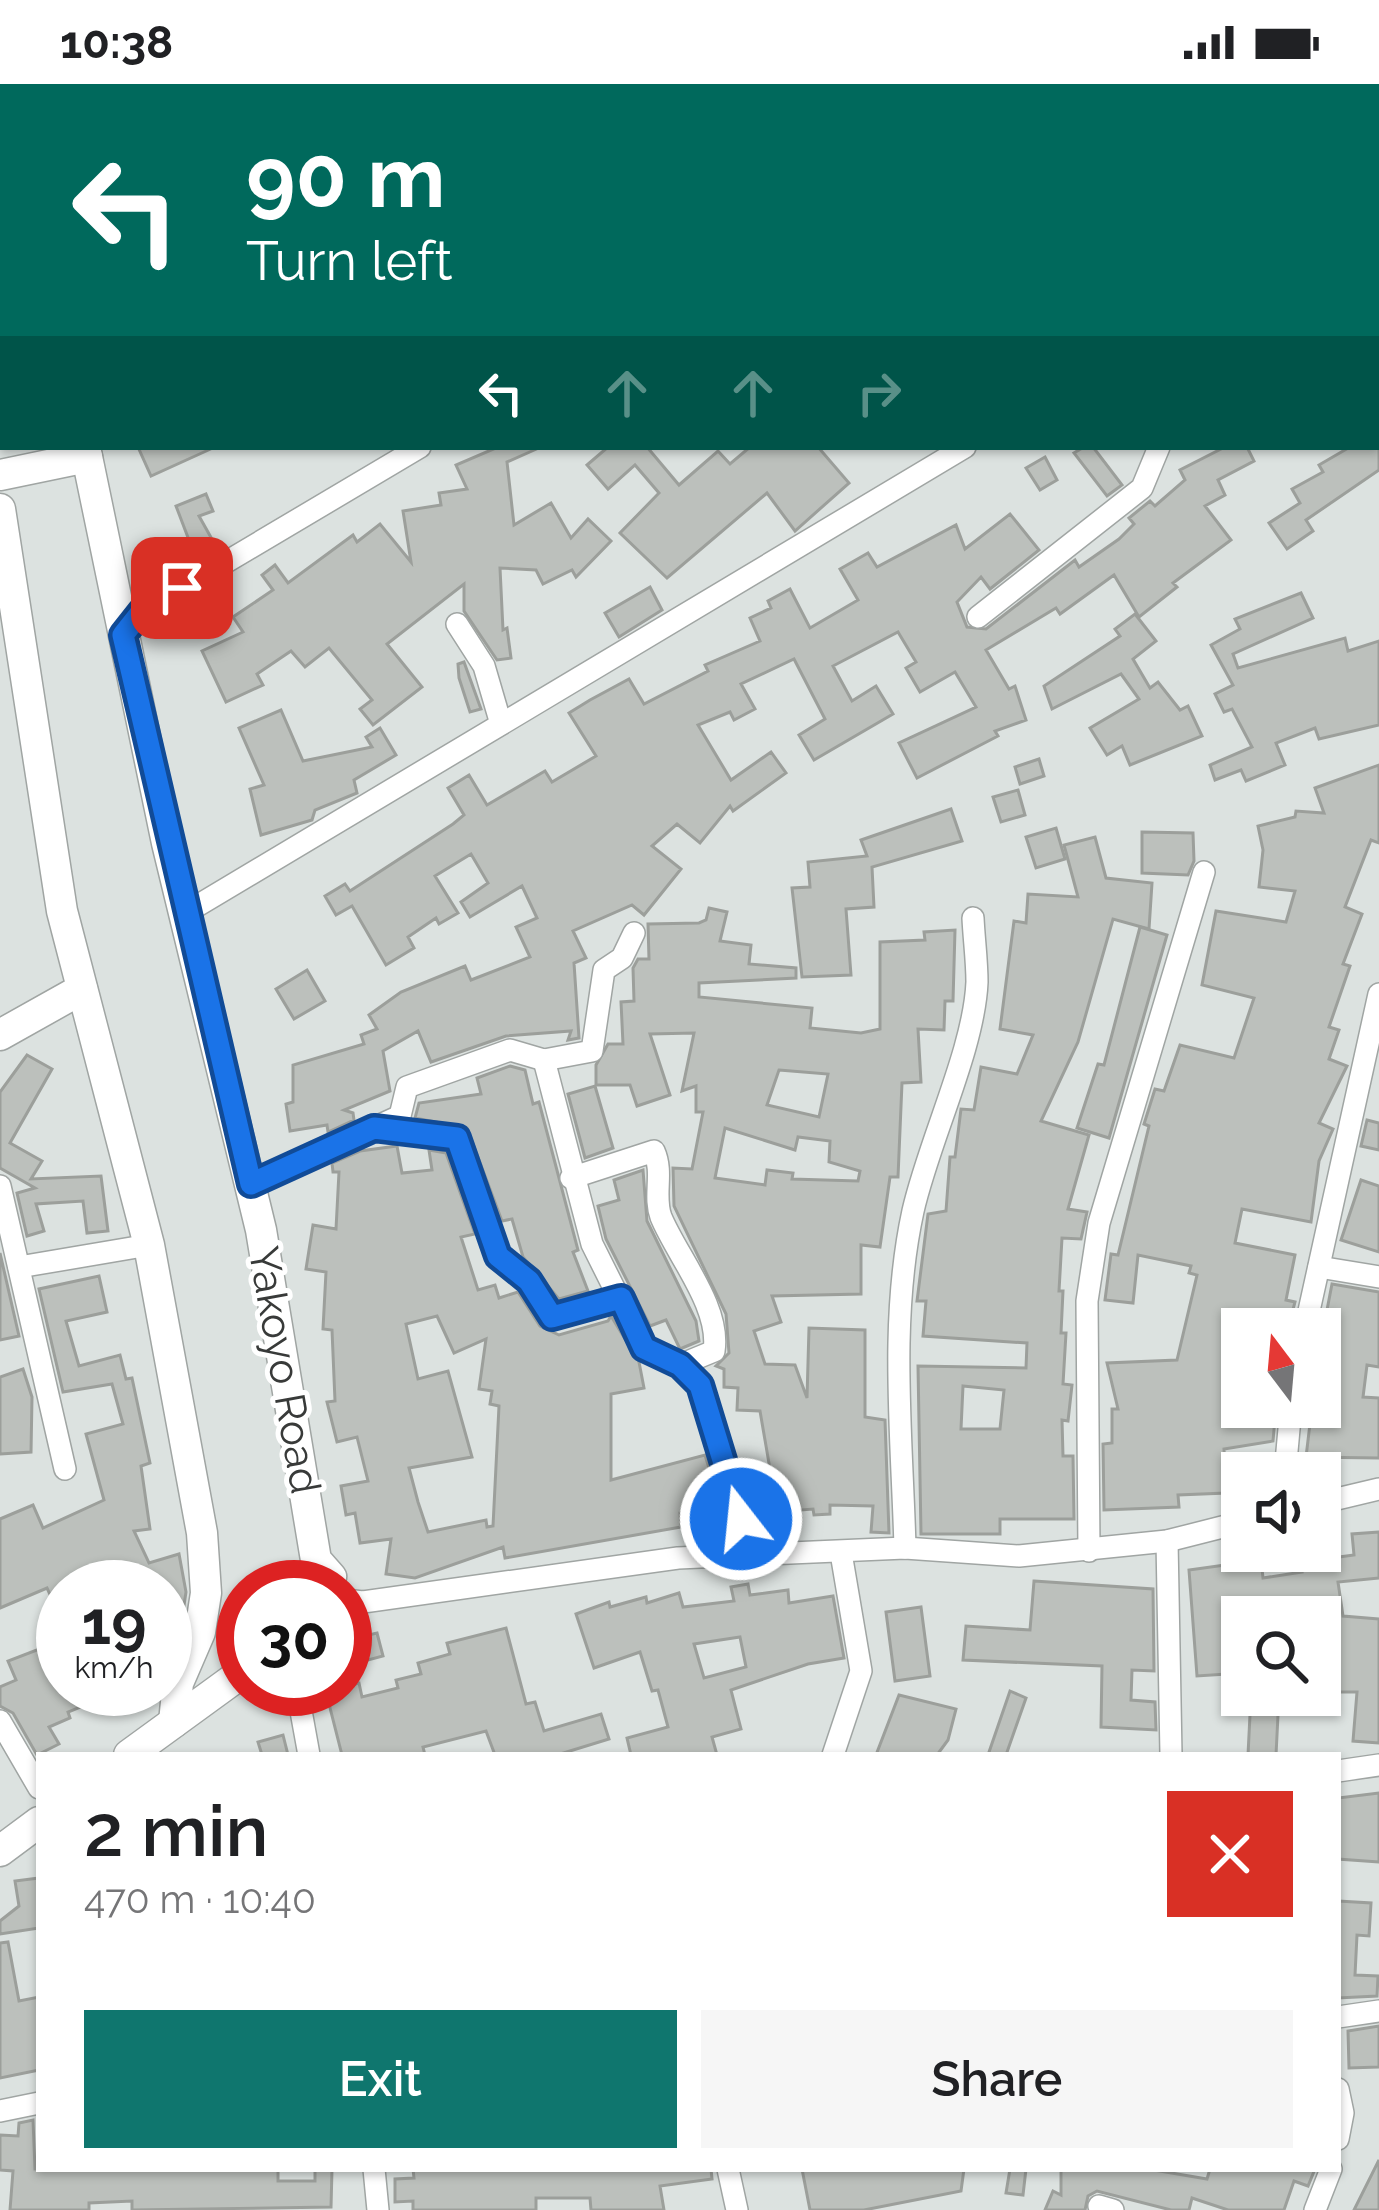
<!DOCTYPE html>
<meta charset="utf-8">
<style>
:root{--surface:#fff;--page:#f6f6f6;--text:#202124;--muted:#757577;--accent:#0f766e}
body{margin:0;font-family:Raleway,sans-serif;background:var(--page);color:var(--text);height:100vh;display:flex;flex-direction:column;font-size:45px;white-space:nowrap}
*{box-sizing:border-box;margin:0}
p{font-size:39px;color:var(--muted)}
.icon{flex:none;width:66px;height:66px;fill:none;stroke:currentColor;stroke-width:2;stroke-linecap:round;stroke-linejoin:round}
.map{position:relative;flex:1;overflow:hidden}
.panel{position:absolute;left:36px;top:1668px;width:1305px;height:420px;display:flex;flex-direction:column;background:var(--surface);border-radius:0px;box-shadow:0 3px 9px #0004}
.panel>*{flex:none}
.guide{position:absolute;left:0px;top:0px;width:1380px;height:366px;box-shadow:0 3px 9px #0004;background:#00695c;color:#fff;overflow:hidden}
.needle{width:78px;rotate:344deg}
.tools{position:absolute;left:1221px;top:1224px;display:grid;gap:24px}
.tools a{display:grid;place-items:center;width:120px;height:120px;border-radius:0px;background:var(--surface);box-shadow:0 3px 9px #0004;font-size:60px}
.speed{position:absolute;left:36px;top:1476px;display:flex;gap:24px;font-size:60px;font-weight:700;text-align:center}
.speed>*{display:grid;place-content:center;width:156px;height:156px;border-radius:50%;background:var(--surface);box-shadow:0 3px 9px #0004;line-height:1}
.speed small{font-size:30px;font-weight:400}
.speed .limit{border:18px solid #d22;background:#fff;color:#111}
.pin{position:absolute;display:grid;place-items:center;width:102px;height:102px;color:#fff;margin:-51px;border-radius:24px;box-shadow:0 6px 18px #0006}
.me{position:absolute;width:132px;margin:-66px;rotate:344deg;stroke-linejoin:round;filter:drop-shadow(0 0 9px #0008)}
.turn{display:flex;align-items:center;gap:42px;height:252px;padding:0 48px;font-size:54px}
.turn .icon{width:156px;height:156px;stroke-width:2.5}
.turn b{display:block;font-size:84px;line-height:102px}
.lanes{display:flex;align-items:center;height:114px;padding:0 48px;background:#0003;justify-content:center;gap:60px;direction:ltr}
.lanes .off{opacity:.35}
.round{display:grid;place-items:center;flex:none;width:126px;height:126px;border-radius:0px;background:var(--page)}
.head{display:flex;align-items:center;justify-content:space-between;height:204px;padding:0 48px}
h1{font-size:72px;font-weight:600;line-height:90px}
.primary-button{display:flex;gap:24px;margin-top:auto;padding:24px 48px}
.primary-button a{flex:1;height:138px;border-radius:0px;background:var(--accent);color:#fff;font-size:48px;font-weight:600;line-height:138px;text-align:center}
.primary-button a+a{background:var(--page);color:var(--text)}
.status{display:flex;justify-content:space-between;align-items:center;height:84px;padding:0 60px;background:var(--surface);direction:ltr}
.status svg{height:33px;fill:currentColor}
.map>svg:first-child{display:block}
.building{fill:#bcc0bc;stroke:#9c9f9b;stroke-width:3;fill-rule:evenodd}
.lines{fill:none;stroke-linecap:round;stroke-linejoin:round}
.street-casing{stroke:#a0a5a3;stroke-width:24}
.secondary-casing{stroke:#a0a5a3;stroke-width:33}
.street{stroke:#fff;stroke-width:21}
.secondary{stroke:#fff;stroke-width:30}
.route-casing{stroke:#114b97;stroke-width:30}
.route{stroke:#1a73e8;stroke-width:21}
.labels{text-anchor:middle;stroke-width:10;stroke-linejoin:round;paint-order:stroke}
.street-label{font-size:42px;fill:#383a39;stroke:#fff}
</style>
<div class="status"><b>10:38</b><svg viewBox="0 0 49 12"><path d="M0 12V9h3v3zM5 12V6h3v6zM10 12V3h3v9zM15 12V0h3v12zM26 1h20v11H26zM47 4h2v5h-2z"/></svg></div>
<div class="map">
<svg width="1379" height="2126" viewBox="0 0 1379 2126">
<rect width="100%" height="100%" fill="#dce2e0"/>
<g class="building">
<polygon points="138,363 215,363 151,392"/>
<polygon points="498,363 541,363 507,378 514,441 551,419 571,454 588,435 611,457 576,493 572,486 543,500 536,486 500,484 503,546 507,544 511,574 497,576 464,527 464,500 387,560 422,603 373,641 360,625 372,616 329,564 305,583 291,567 257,590 263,601 226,618 202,567 243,548 233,533 273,506 262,491 275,481 288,499 353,451 357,458 380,440 411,478 403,427 441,421 439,409 467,405 456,381"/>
<polygon points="608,363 647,363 679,401 718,367 730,380 750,363 818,363 849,399 795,447 767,409 667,494 620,449 659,409 635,381 608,405 587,381"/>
<polygon points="1084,363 1093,363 1122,401 1107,412 1074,369"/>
<polygon points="1225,363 1247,363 1254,377 1218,396 1225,411 1205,422 1231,456 1173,499 1177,503 1139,533 1114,491 1060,530 1056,524 986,566 1009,605 1015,602 1026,636 995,647 998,652 917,694 899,659 976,623 955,588 920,608 906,584 916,578 898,548 833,582 852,617 876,602 893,630 814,676 799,651 825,635 794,575 741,600 755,625 734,636 730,628 698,641 731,696 771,668 786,689 733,727 730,722 700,759 677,740 652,762 681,785 644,831 632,821 573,847 586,874 574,879 579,954 568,956 571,947 506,952 431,978 418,947 383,967 390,1007 344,1026 353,1029 354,1036 328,1048 327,1041 290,1047 286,1020 293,1018 293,981 364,960 361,951 377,945 369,931 401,908 465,882 471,896 530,873 516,843 537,834 522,802 470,833 461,818 488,799 471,770 435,792 458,829 439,840 436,834 408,853 414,864 386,881 352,822 336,831 325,812 345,800 350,807 453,740 464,731 448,704 469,691 487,721 545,687 552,698 596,672 569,629 590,616 629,595 644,620 708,587 705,581 760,557 750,534 771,524 768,517 790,505 810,544 858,516 840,485 868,469 877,483 956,441 965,465 1010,430 1039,466 990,505 981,493 957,518 967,543 986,545 1075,476 1079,483 1119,455 1134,440 1129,434 1150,417 1155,422 1185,396 1180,386"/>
<polygon points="1350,363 1379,363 1379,386 1306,436 1313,447 1287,465 1269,439 1300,419 1292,405 1323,388 1319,381"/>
<polygon points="1045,373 1057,396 1040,406 1026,384"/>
<polygon points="206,410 213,427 199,432 218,466 187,484 180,470 192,464 176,422"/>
<polygon points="650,503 662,526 619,553 605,529"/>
<polygon points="1301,509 1313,534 1233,570 1238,584 1345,554 1348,567 1379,557 1379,641 1319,655 1315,644 1276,659 1285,681 1246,697 1241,686 1215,696 1210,681 1252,663 1232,625 1224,628 1215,610 1233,601 1211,561 1240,545 1235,535"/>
<polygon points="1135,530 1156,557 1133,575 1150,604 1158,598 1180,626 1188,622 1202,652 1130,681 1122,662 1107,671 1090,644 1139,615 1121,590 1052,625 1044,602 1120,552 1115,545"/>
<polygon points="464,578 481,625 470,628 459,594 458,580"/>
<polygon points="281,626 303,677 372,663 366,653 380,644 396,671 354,696 357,709 315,726 312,736 261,751 250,705 264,701 239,644"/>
<polygon points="1039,675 1044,692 1020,700 1015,683"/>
<polygon points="1379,681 1379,759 1371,756 1345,823 1362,830 1343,880 1350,882 1329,943 1339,946 1329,975 1347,982 1319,1039 1333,1045 1319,1077 1311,1138 1242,1125 1235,1159 1295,1171 1286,1216 1295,1218 1288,1245 1242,1245 1242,1278 1230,1322 1276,1323 1273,1357 1224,1365 1226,1409 1178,1411 1179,1423 1104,1426 1103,1360 1112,1359 1112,1325 1118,1325 1107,1279 1177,1276 1197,1191 1189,1189 1191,1182 1138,1171 1133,1219 1105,1216 1111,1170 1118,1171 1149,1042 1144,1040 1155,1005 1164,1007 1180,961 1234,974 1254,914 1202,901 1216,827 1286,838 1295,807 1259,803 1263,766 1258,742 1295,733 1296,727 1324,729 1315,704"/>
<polygon points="1018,706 1025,731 1001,738 993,713"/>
<polygon points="951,725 962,757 872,783 874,823 846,825 851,891 802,893 792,804 810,803 808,778 867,772 861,756"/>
<polygon points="1056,744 1065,775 1036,784 1026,753"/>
<polygon points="1142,748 1193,749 1194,777 1188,791 1142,789"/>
<path d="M1095,753L1106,794L1152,799L1149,845L1113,835L1078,958L1041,1037L1089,1051L1068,1125L1087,1128L1081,1155L1062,1154L1059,1207H1063L1061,1249H1066L1063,1300L1072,1301L1068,1337L1062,1336L1063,1372H1073L1074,1435H1000V1450H921L918,1282L1026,1284L1027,1259L923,1252L926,1217H917L928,1130L946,1127L950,1073H955L961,1025L974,1026L981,983L1017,990L1033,951L1000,945L1014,837L1026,839L1028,810L1078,813L1064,761ZM963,1302L1004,1306L1000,1345H961Z"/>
<path d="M709,824L727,828L720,857L751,861L749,880L796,884V894L699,899V913L812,924L810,944L861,949L880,945V858L925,856L924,848L955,846L953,917H945L944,946L918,945L921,998L902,999L898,1093H890L880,1163L861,1161V1210L772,1212L781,1238L754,1247L765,1280L795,1281L807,1314L809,1244L865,1246V1333L885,1336L889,1449L871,1448L873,1422L830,1421V1430L814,1431L813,1425L762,1429L752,1397L771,1391L760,1327L737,1326L738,1304L724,1303V1285L716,1282L729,1269L726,1230L674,1122L673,1084L692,1085L703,1028H696V1002L682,1007L694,949L650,950L670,1011L637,1022L630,1001H596V981L608,960H623L621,918L634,917L633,884L638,875H649L648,840L699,839L706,836ZM779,986L828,990L819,1033L767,1021ZM725,1044L795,1066L798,1053L830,1057L829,1078L860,1087L858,1097L792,1095L793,1089L767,1086L765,1101L715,1094Z"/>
<polygon points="1140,843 1167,851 1109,1054 1077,1044 1098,980 1104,981"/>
<polygon points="307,886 325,917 294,935 276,905"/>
<polygon points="27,971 52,985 10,1059 42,1077 31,1095 101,1092 108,1147 87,1149 83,1117 36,1120 44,1147 27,1152 17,1109 35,1104 0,1084 0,1008"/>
<polygon points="510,982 525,986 533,1020 539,1018 578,1166 573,1168 588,1207 559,1215 523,1173 512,1135 502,1137 467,1044 415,1034 419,1019 481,1010 477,994"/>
<polygon points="595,1002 613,1064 585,1074 568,1010"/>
<polygon points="1367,1036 1379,1039 1379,1066 1361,1062"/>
<path d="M397,1062L402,1089L432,1086L429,1066L446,1069L475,1150L461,1153L478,1206L495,1201L499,1214L518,1208L540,1242L559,1251L608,1237L611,1232L639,1278L644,1304L611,1310V1396L705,1371L720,1420L680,1429L681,1443L505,1474L503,1463L415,1494L386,1490L391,1455L360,1459L355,1429L346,1431L341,1402L368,1397L357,1353L337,1358L327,1318L335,1317L332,1246L323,1245L326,1188L306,1185L313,1141L336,1145L339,1088H333L332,1079L360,1067ZM437,1232L454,1269L486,1255L479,1305L492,1307L490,1320L499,1322L493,1442L487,1443L486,1436L428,1448L418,1418L409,1384L472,1373L448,1287L418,1295L406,1240Z"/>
<polygon points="643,1086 647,1137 696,1237 699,1257 680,1265 666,1236 650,1242 606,1155 598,1122 619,1116 614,1096"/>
<polygon points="1361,1096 1379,1102 1379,1168 1341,1156"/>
<polygon points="0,1169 19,1252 0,1256"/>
<polygon points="99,1192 107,1228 66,1237 79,1282 120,1271 126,1295 132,1294 150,1379 141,1382 150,1445 134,1447 149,1479 179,1470 186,1508 183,1528 165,1534 165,1503 137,1503 130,1490 101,1503 63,1503 63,1540 47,1504 0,1524 0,1435 33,1421 43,1444 104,1416 86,1350 123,1340 112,1300 63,1308 39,1205"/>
<polygon points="1332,1200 1379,1208 1379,1283 1367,1281 1363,1313 1379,1314 1379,1374 1306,1373 1312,1323 1320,1323 1328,1253 1322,1252"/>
<polygon points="23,1285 32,1313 31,1368 0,1370 0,1293"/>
<polygon points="1379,1448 1379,1494 1338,1498 1343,1532 1379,1535 1379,1659 1353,1657 1357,1608 1320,1608 1320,1533 1241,1533 1242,1589 1197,1592 1189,1486 1261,1476 1263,1494 1302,1488 1297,1467 1323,1467 1324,1475 1354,1471 1352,1450"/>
<polygon points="1034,1497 1153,1505 1154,1587 1132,1586 1131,1616 1155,1618 1156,1646 1101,1643 1102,1582 963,1576 966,1542 1030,1546"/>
<path d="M748,1500L750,1511L788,1506L789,1519L833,1512L844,1574L808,1580L731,1606L741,1645L712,1653L717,1671H631L627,1654L668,1643L658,1606L652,1607L640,1568L594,1584L576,1530L609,1518L610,1523L646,1513L647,1519L679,1509L683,1523L734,1517L731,1503ZM740,1553L746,1583L704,1594L694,1560Z"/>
<polygon points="921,1523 930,1592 895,1597 886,1528"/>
<polygon points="506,1544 526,1620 535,1618 544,1647 601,1630 609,1655 557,1671 495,1671 486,1647 423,1663 425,1671 342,1671 326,1608 359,1599 362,1613 398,1604 396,1596 421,1590 418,1579 450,1570 447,1559"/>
<polygon points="377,1549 383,1572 357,1579 351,1555"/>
<polygon points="42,1564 49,1583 63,1577 63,1605 124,1605 68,1628 70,1634 49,1643 59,1660 37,1671 13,1629 0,1622 0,1603 16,1596 8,1577"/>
<polygon points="1010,1607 1026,1614 1006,1671 988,1671"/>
<polygon points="899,1611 956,1625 948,1656 937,1671 876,1671"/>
<polygon points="1251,1611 1279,1611 1276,1671 1248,1671"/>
<polygon points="283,1651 288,1671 262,1671 258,1658"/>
<polygon points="1379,1709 1379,1778 1338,1775 1338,1714"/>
<polygon points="39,1794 39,1844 0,1850 0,1837 19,1822 15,1797"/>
<polygon points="1338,1817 1371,1819 1369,1852 1357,1851 1355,1891 1378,1892 1377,1912 1338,1914"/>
<polygon points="8,1858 19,1917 39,1913 39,1986 0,1994 0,1859"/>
<polygon points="1379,1942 1379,1983 1349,1984 1348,1947"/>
<polygon points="33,2036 35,2085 278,2085 278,2097 315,2097 315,2085 332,2085 331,2123 132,2126 132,2117 89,2119 89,2126 10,2126 13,2087 0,2086 0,2051 18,2052 19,2039"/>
<polygon points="1379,2076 1379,2126 1354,2126"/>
<polygon points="413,2085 711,2085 712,2095 660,2102 664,2126 591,2126 590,2114 536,2114 536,2126 413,2126 413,2117 395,2118 395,2095 414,2094"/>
<polygon points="802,2085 964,2085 961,2107 864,2126 810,2126"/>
<polygon points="1010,2085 1026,2085 1023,2111 1006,2109"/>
<polygon points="1061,2085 1148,2085 1207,2095 1210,2085 1315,2085 1308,2102 1294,2097 1284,2126 1228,2126 1192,2114 1189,2126 1171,2126 1097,2107 1088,2112 1085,2126 1045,2126 1053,2107 1061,2111"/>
</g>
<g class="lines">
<defs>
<g id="street">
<polyline points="171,3 172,0"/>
<polyline points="1033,3 1038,0"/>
<polyline points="1377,106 1379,104"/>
<polyline points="1377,132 1379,132"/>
<polyline points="978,533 1142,404 1159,363"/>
<polyline points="457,540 484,582 501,640"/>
<polyline points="123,552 142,528 420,363"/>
<polyline points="187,828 965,363"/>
<polyline points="544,976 592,1160 644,1264 680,1281 700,1302 751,1471"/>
<polyline points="375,1044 457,1055 498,1171 529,1197 552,1233 621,1213"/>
<path d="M571,1094L654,1067C664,1089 653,1112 661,1133C677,1172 721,1223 714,1267L680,1281"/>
<polyline points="251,1100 400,1032 407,1003 510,966 544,976 592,967 604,886 622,874 634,849"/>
<polyline points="0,1102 65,1385"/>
<polyline points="19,1183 149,1161"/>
<polyline points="1319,1183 1379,1193"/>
<polyline points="1305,1245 1379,910"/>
<polyline points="1285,1389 1291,1323"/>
<polyline points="1320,1419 1379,1405"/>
<polyline points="1167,1457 1171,1671"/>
<path d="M905,1464C902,1352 889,1237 913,1127C929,1056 974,966 977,898C977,877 974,855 973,834"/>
<polyline points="1089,1467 1087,1217 1099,1139 1204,788"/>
<polyline points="345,1516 363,1518 678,1474 905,1464 1019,1472 1167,1457 1242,1438"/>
<polyline points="297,1605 309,1671"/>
<polyline points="0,1637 39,1704"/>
<polyline points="833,1671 861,1587 841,1469"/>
<polyline points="1338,1687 1379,1681"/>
<polyline points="1338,1933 1379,1927"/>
<polyline points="1338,2005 1343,2029 1338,2055"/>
<polyline points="0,2027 39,2019"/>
<polyline points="374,2085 378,2126"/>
<polyline points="728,2085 737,2126"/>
<polyline points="1099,2122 1113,2126"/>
<polyline points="1315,2126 1331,2085"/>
</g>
<g id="secondary">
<polyline points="13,0 14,3"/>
<polyline points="85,363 167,759 261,1146 316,1476 331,1493 327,1503"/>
<polyline points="0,391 87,373"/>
<polyline points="0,425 62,827 149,1161 202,1449 206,1509 200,1548 178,1599 174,1638"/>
<polyline points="0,951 82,905"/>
<polyline points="129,1671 243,1588"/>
<polyline points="0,1767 39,1738"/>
</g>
</defs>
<use href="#street" class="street-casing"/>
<use href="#secondary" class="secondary-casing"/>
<use href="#street" class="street"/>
<use href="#secondary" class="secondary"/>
</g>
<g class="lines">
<defs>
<polyline id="route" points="182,504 142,527 123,551 251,1100 374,1044 457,1054 498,1172 529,1197 552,1233 621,1214 644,1264 680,1281 700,1301 741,1435"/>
</defs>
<use href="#route" class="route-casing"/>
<use href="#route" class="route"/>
</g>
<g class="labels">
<g class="street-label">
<text transform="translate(285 1286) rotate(80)" y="15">Yakoyo Road</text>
</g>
</g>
</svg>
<div class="tools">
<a><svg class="needle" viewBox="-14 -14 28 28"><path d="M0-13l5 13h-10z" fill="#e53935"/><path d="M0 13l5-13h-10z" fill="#757577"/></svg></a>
<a><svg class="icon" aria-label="sound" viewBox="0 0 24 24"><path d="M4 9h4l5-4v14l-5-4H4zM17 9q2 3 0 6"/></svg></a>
<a><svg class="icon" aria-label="search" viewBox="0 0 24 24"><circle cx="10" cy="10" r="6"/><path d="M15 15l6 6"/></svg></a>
</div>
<div class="speed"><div>19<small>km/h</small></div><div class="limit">30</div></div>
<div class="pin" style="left:182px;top:504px;background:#d93025"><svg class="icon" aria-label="arrive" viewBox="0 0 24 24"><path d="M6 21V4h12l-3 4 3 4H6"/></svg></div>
<svg class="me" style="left:741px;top:1435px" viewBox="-20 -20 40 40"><circle r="17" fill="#1a73e8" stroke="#fff" stroke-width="3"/><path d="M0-11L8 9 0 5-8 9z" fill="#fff"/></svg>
<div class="guide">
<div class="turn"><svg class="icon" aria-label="left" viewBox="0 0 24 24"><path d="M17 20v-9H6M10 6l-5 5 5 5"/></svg><div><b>90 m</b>Turn left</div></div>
<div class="lanes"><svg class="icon" aria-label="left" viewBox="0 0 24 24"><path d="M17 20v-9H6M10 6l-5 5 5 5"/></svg><svg class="icon off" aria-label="ahead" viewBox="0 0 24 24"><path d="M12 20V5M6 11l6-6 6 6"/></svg><svg class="icon off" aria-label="ahead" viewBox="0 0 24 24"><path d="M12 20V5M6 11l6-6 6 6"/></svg><svg class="icon off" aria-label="right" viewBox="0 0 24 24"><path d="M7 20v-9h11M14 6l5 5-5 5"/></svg></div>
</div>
<section class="panel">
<div class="head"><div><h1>2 min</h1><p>470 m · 10:40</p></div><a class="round" style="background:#d93025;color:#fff"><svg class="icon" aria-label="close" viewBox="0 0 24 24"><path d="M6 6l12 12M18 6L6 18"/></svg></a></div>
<div class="primary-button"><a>Exit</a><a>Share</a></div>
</section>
</div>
